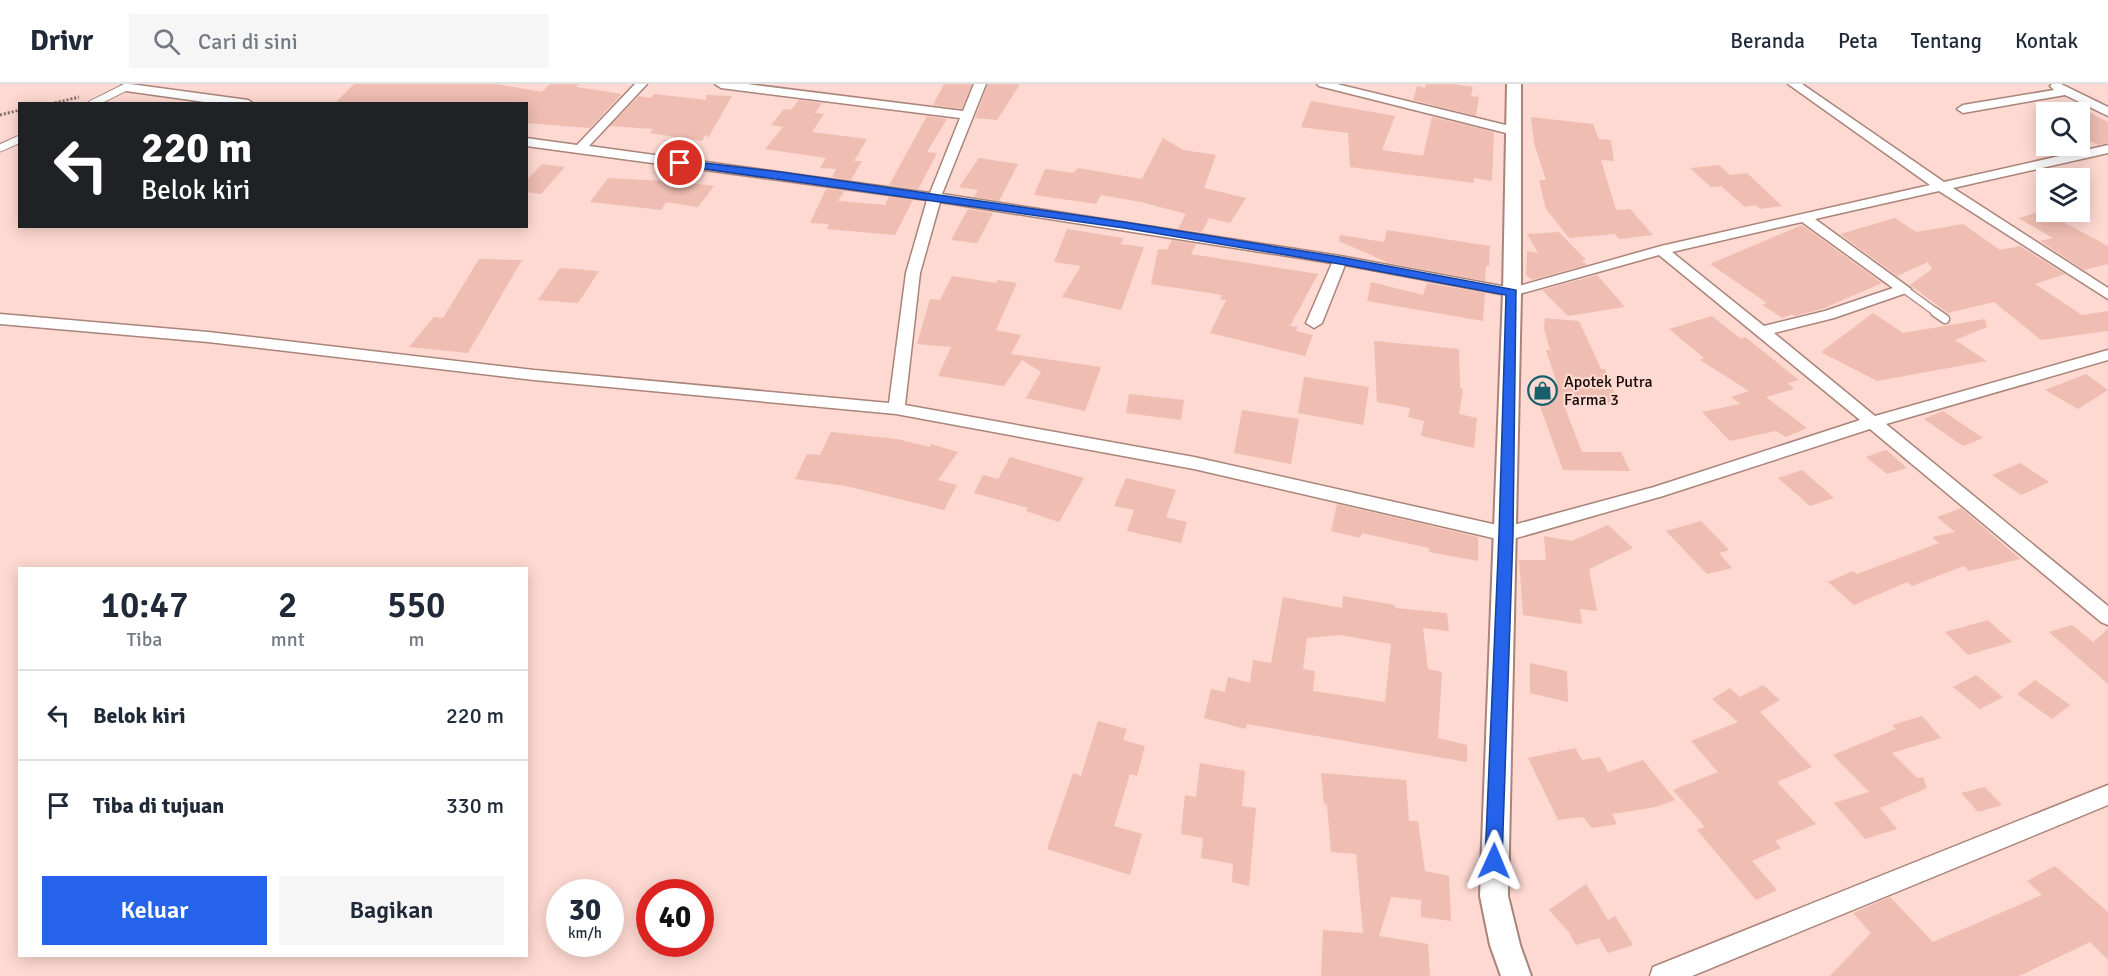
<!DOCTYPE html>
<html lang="id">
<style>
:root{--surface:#fff;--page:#f6f6f7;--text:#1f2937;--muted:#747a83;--line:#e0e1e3;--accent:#2563eb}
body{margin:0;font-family:Signika,sans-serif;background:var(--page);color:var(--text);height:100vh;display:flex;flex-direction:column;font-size:22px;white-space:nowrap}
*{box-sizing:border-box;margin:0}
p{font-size:20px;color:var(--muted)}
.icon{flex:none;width:33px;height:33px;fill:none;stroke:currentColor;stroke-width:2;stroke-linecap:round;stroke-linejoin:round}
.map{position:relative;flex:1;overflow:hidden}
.panel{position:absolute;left:18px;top:483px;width:510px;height:390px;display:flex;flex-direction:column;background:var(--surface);border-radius:0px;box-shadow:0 3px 15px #0003}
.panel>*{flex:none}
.guide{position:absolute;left:18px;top:18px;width:510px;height:126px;border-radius:0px;box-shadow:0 3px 15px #0003;background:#202124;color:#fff;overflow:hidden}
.tools{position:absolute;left:2036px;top:18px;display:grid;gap:12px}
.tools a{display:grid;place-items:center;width:54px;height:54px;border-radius:0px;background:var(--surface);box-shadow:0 3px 15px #0003;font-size:30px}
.speed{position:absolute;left:546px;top:795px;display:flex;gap:12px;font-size:30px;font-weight:700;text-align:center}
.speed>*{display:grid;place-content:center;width:78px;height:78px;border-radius:50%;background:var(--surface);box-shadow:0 3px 15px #0003;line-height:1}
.speed small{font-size:15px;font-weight:400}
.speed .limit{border:9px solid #d22;background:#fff;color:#111}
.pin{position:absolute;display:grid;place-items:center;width:51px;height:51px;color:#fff;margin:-26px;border:3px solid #fff;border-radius:50%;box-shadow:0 2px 6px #0007}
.me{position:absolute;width:66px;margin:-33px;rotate:1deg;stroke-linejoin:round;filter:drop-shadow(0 0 4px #0008)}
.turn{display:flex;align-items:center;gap:21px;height:126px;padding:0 24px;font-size:27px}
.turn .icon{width:78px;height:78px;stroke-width:2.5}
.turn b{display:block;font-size:42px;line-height:51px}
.eta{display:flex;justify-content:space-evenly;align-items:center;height:102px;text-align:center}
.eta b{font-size:36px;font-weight:600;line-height:42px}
.button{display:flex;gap:12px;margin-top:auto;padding:12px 24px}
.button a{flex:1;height:69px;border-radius:0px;background:var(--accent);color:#fff;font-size:24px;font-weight:600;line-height:69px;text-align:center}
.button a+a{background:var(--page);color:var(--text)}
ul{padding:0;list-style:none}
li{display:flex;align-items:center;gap:18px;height:90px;padding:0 24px;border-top:2px solid var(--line)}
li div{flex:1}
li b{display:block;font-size:22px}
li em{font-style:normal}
header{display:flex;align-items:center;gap:36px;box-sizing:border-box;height:84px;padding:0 30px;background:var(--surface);border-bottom:2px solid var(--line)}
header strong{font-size:28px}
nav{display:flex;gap:33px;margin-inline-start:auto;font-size:21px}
.search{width:420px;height:54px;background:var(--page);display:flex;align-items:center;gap:15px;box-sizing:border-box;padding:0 21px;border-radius:0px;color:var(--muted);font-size:22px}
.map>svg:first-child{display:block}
.building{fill:#efbdb1;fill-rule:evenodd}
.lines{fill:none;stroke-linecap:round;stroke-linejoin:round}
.service-far1-casing{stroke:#aa8379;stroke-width:9}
.service-casing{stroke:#aa8379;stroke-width:11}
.minor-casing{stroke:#aa8379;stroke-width:3}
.tertiary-casing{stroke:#aa8379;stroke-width:4}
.path{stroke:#866e68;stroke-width:3;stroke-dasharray:2 2;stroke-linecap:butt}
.service-far1{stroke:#fff;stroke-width:7}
.service{stroke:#fff;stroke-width:8}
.minor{fill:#fff;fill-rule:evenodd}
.tertiary{fill:#fff;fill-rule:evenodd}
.route{fill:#2563eb;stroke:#184099;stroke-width:1.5}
.labels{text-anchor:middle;stroke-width:4.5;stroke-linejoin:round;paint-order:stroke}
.poi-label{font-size:16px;fill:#160906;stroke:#fdd9d1;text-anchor:start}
</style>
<header>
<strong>Drivr</strong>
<div class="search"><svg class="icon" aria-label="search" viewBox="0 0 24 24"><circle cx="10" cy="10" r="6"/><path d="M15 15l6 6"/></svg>Cari di sini</div>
<nav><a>Beranda</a><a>Peta</a><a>Tentang</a><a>Kontak</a></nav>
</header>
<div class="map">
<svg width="2108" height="892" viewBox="0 0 2108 892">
<rect width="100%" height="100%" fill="#fdd9d1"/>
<g class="building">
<polygon points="354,0 496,0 542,8 550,0 579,0 576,3 622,10 590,44 526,39 526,20 334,20"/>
<polygon points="944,0 972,0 962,25 933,21"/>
<polygon points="988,0 1020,0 997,36 975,34"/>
<polygon points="1426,0 1454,0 1473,3 1471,12 1479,13 1476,32 1413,16 1417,2 1425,4"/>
<polygon points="654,10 706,16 706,11 732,12 708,54 706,50 702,57 650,49 653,45 610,42 639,12 651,14"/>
<polygon points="799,16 822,19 815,29 824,30 812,48 867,55 854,77 862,77 851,96 832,93 836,85 820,84 826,74 765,65 783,43 771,41 784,25 791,26"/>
<polygon points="1311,17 1395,32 1382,66 1423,72 1432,33 1494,48 1492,97 1474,94 1474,99 1350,83 1348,49 1301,43"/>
<polygon points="2079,23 2108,38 2108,59 2098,61 2079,51"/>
<polygon points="927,32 947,35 927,68 937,69 922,98 918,105 889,101"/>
<polygon points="1531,33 1593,40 1599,55 1611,56 1614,77 1601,76 1616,126 1630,125 1653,151 1619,155 1615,150 1569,154 1546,125 1539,96 1546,96 1534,59"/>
<polygon points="1163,54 1183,66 1216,71 1204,104 1246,114 1230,139 1209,134 1202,148 1178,145 1186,130 1141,118 1101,111 1096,120 1034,111 1045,85 1073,89 1078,84 1142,95"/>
<polygon points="979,74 1018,80 999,117 974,113 978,106 959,103"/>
<polygon points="542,80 565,83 541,110 526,108 526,97"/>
<polygon points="1719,81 1730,91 1747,89 1782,122 1761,125 1755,121 1745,123 1721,102 1711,103 1690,84"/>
<polygon points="608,94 683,98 714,102 698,123 666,118 661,126 590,118"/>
<polygon points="826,105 844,107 838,117 885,121 889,113 913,116 895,151 827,145 829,140 810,139"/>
<polygon points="968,125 993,129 977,159 951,156"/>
<polygon points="2043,127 2108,162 2108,180 2084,186 2040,157 2053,154 2018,134"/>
<polygon points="1895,134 1916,148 1963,140 2000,166 2020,162 2065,190 2035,200 2082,231 2108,227 2108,247 2041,256 1994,218 1948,229 1910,201 1932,185 1928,178 1897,192 1840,150"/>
<polygon points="1802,141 1882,199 1822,225 1795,232 1792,230 1783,234 1762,221 1767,219 1710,180"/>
<polygon points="1067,145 1124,154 1121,160 1144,163 1121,226 1062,213 1081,182 1054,178"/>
<polygon points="1387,146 1490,162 1489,182 1486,182 1485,197 1389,179 1339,157 1340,151 1384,158"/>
<polygon points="1559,148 1586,176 1582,176 1587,181 1532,196 1526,191 1527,167 1538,169 1527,150"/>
<polygon points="1172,156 1196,160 1191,170 1318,190 1290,242 1298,243 1296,247 1313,251 1305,272 1210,249 1226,216 1220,215 1222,211 1151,200 1158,165 1167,166"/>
<polygon points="479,175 522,176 468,269 409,263 434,233 443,234"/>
<polygon points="560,184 599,187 578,219 538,216"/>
<polygon points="1597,191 1625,223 1568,232 1542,206"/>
<polygon points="952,192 996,199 998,196 1017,199 996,246 1021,251 1011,270 1101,283 1085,327 1026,314 1041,288 1022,276 1004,302 938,292 951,263 917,260 930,215 940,216"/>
<polygon points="1371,198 1423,211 1427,199 1485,209 1483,237 1367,217"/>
<polygon points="1873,229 1903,249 1985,235 1987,243 1955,256 1987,277 1877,297 1821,268"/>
<polygon points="1712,232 1741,255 1745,253 1749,256 1799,296 1788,299 1794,305 1766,313 1807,344 1786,353 1776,347 1730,357 1702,328 1740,320 1731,313 1749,307 1700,276 1704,274 1669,245"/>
<polygon points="1545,234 1579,237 1601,285 1605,285 1619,321 1563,319 1582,368 1621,368 1630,387 1563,386 1532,300 1557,300 1546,266 1550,266 1544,244"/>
<polygon points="1374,257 1459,265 1460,304 1463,305 1459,330 1477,334 1474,364 1421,352 1424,337 1408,333 1410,324 1377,318"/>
<polygon points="2086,290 2108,306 2078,325 2045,306"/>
<polygon points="1304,293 1369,303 1363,341 1298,329"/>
<polygon points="1129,310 1184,316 1181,336 1126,329"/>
<polygon points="1242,326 1299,335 1291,380 1234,369"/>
<polygon points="1943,327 1983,354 1963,362 1924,335"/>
<polygon points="831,348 897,355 930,363 931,360 958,368 938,396 957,401 944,426 846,402 795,395 807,370 820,371"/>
<polygon points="1886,366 1907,384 1887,390 1866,373"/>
<polygon points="1010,373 1084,394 1059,438 1026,427 1028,424 974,409 983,391 998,395"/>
<polygon points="2020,379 2049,398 2021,411 1992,391"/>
<polygon points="1802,386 1834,414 1810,422 1778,394"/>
<polygon points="1126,394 1176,406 1166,433 1187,438 1181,459 1127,447 1134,426 1114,422"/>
<polygon points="1337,420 1478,453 1478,477 1429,468 1429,464 1362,449 1360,454 1331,447"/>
<polygon points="1961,424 2020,475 1969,487 1964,482 1912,502 1907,498 1854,521 1828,498 1853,487 1857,490 1939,459 1932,453 1955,448 1937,433"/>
<polygon points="1701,437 1729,466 1719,469 1732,484 1707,490 1666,447"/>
<polygon points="1608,441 1633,464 1589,485 1597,527 1580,525 1582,540 1523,531 1519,476 1546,476 1544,452 1572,457"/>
<path d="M1343,512L1395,521V524L1447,529L1449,547L1423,544L1428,585L1442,588L1438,654L1467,661V678L1247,640L1246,645L1204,634L1211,605L1225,608L1228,593L1250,599L1253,576L1271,579L1283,513L1342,524ZM1340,551L1391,560L1385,618L1313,607L1315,587L1303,585L1307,554Z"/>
<polygon points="1988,536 2012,558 1968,571 1945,548"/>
<polygon points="2072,541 2093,558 2108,545 2108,600 2049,548"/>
<polygon points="1530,579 1567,587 1568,618 1530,609"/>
<polygon points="1976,591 2003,613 1980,625 1953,603"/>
<polygon points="2035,596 2070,621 2052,635 2017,610"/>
<polygon points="1763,601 1780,616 1760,628 1812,683 1777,698 1816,740 1775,757 1781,764 1752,777 1777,806 1756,816 1697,746 1705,743 1673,706 1718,688 1691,657 1738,638 1712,615 1730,604 1740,613"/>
<polygon points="1922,632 1941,654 1892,669 1917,694 1923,693 1927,704 1880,724 1897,745 1865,755 1834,719 1869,708 1833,671 1896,645 1892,641"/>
<polygon points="1098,637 1127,645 1123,656 1145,662 1137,692 1130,690 1114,742 1142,750 1130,791 1047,765 1073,689 1081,692"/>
<polygon points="1575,664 1582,676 1600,673 1608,688 1643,676 1675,716 1656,723 1612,730 1617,740 1592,744 1583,733 1558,736 1528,674"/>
<polygon points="1200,679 1245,687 1242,722 1256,724 1249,802 1232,798 1233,780 1201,774 1203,754 1181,750 1185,711 1196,713"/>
<polygon points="1321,689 1406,696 1409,737 1418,737 1425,787 1449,792 1451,837 1421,833 1421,816 1391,813 1379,852 1428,860 1430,892 1321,892 1323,846 1363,849 1356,770 1331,768 1327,721 1324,720"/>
<polygon points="1985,703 2002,721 1978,728 1961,709"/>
<polygon points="2055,782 2108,828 2108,876 2090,858 2019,892 1830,892 1871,849 1853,829 1890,813 1933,858 2042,811 2027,797"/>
<polygon points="1586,800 1608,836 1615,832 1633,861 1608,869 1599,854 1576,861 1568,847 1549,826"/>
</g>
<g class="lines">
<defs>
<g id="service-far1">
<polyline points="92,20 126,3"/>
<polyline points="0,64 20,55"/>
<polyline points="1904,205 1937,229"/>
</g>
<polyline id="service" points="1935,228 1945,235"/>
<g id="minor">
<polygon points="130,0 248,16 254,20 219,20 126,7 120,3 122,1"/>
<path d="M635,0H647L589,62L930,109L960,34L721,4L715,0H747L963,27L974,0H986L942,110L1340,172L1512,204L1661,162L1930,101L1788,0H1802L1944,98L2108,61V69L1953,104L2108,204V215L1939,107L1815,135L1911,205L1909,208L1834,234L1774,249L1875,332L2108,266V276L1886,340L2108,522V541L2101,538L1870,345L1663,412L1506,457L1194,385L896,330L534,296L208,258L0,240V230L208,248L534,286L889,319L906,189L927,116L526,62V54L577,61ZM940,118L1332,179L1306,239L1314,244L1322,239L1345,181L1512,212L1659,171L1860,336L1654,403L1506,443L1194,373L905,321L920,189ZM1802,138L1893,204L1825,227L1764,242L1672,168Z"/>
<polygon points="1317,0 1337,0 1518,44 1520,47 1514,51 1319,2"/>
<polygon points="2052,0 2061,0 2108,23 2108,32 2065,11 1963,29 1957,25 1963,21 2054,6 2050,2"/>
<polygon points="2108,701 2108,721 1692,892 1650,892 1653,883"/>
</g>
<polygon id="tertiary" points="1507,0 1521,0 1521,208 1508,812 1520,861 1531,892 1501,892 1490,861 1480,812 1503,208"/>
</defs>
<use href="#service-far1" class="service-far1-casing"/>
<use href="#service" class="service-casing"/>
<use href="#minor" class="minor-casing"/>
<use href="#tertiary" class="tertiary-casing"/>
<g class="path">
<polyline points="51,20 79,13"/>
<polyline points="0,31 20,26"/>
</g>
<use href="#service-far1" class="service-far1"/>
<use href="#service" class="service"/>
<use href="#minor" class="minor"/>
<use href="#tertiary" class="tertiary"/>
</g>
<polygon class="route" points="680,76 781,88 1124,138 1340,173 1516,206 1513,450 1502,777 1500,783 1494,785 1488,783 1485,777 1499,450 1506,211 1340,180 1124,144 676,81 676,77"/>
<defs>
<symbol id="shop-ring" viewBox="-11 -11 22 22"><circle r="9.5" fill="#fdd9d1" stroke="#16606e" stroke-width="1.5"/><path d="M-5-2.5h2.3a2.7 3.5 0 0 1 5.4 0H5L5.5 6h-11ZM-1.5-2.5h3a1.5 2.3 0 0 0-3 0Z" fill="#16606e"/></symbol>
</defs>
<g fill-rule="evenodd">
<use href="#shop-ring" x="1526" y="290" width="33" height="33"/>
</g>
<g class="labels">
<g class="poi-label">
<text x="1564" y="303">Apotek Putra<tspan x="1564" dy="18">Farma 3</tspan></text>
</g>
</g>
</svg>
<div class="tools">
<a><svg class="icon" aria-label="search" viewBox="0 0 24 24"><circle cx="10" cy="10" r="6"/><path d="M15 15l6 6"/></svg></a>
<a><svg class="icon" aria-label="layers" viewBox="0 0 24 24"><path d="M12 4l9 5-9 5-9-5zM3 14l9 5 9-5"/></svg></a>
</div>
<div class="speed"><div>30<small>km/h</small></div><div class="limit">40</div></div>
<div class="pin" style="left:680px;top:79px;background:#d93025"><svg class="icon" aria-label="arrive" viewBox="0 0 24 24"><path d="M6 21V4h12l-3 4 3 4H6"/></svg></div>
<svg class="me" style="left:1494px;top:777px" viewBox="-20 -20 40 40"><path d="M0-17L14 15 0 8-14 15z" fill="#2563eb" stroke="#fff" stroke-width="4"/></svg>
<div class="guide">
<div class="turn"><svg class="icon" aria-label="left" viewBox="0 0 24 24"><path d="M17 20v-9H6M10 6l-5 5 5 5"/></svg><div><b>220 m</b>Belok kiri</div></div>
</div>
<section class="panel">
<div class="eta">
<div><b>10:47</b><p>Tiba</p></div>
<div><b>2</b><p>mnt</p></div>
<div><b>550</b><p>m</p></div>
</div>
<ul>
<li><svg class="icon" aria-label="left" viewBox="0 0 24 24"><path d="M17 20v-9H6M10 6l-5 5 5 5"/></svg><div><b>Belok kiri</b></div><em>220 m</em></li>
<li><svg class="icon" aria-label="arrive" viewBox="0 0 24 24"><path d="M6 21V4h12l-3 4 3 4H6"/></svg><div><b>Tiba di tujuan</b></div><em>330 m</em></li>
</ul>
<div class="button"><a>Keluar</a><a>Bagikan</a></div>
</section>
</div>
